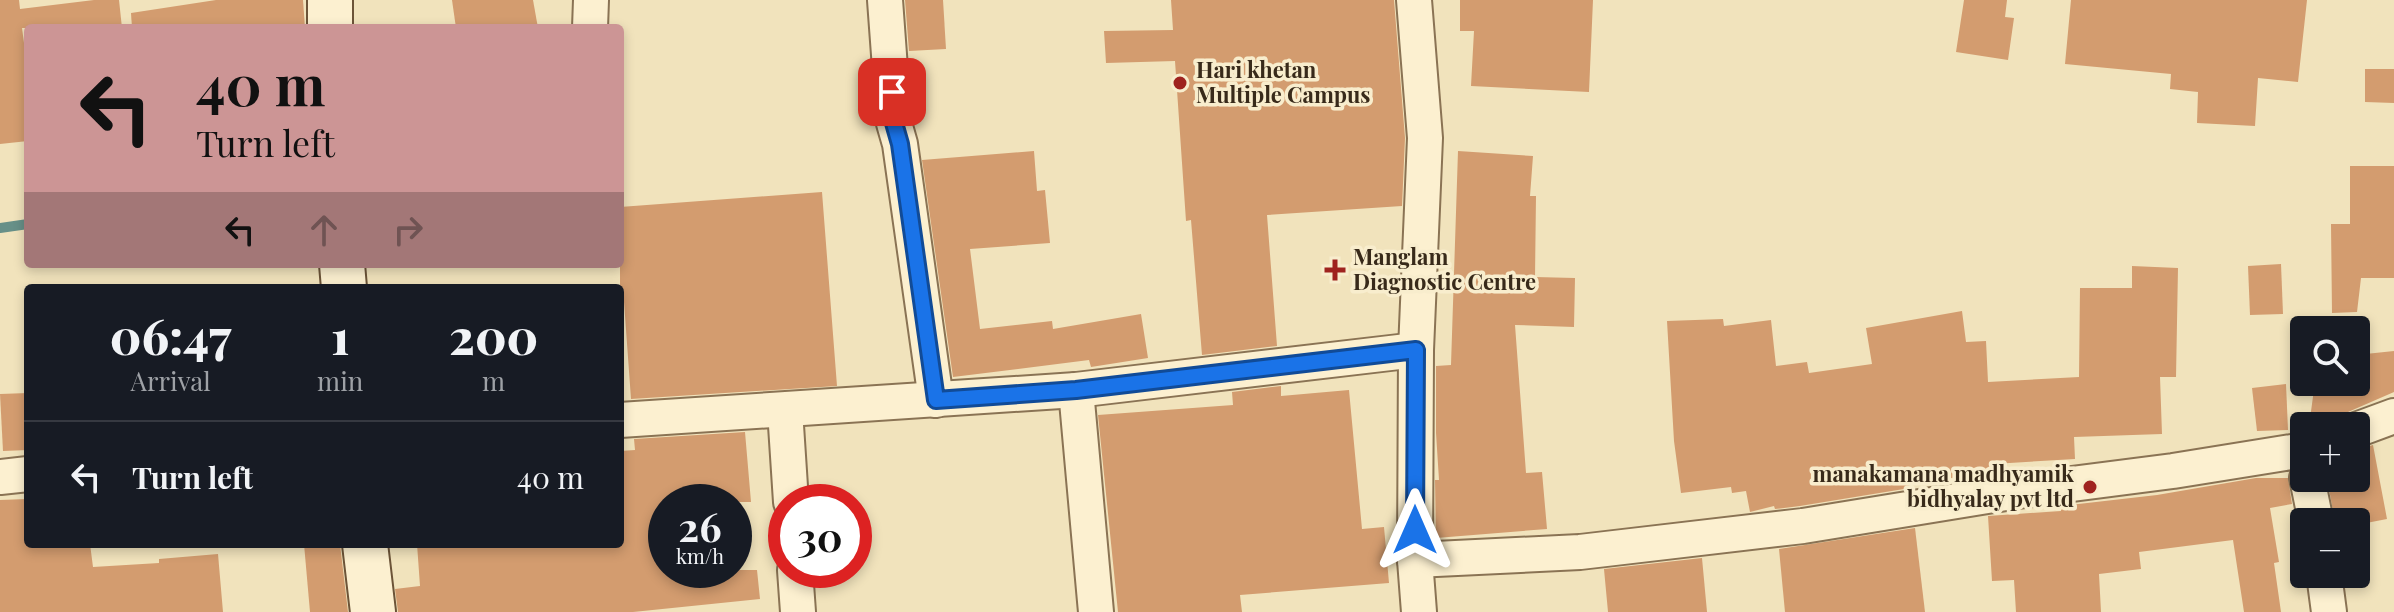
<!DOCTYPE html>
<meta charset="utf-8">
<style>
:root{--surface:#171b24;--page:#242831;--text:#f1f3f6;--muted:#9ea1a6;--line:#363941}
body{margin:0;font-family:"Playfair Display",serif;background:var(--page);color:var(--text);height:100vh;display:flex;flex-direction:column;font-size:30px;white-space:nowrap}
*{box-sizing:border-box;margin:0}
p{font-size:26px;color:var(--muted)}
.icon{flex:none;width:44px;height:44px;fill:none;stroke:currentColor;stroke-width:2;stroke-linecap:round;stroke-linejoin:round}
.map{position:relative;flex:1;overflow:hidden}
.details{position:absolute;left:24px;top:284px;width:600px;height:264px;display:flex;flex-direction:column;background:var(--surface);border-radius:8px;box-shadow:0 4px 12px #0003}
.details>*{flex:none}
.top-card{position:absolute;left:24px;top:24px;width:600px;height:244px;border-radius:8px;box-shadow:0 4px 12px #0003;background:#cc9595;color:#111;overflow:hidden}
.controls{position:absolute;left:2290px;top:316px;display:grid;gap:16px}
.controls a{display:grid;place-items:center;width:80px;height:80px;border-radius:8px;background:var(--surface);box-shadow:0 4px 12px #0003;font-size:40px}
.speed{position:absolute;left:648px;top:484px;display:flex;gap:16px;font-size:40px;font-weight:700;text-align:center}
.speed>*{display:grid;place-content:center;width:104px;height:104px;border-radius:50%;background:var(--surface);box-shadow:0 4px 12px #0003;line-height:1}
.speed small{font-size:20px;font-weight:400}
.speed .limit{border:12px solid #d22;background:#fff;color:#111}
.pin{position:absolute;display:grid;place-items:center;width:68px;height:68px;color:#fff;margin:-34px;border-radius:16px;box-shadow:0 4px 12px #0006}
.me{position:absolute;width:88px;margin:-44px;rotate:0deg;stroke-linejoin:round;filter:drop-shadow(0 0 6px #0008)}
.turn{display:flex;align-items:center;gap:28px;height:168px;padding:0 40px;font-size:36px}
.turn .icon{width:104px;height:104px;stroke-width:2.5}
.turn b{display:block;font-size:56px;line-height:68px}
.lanes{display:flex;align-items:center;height:76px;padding:0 40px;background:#0003;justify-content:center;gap:40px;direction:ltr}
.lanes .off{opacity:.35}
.eta{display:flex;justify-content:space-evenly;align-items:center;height:136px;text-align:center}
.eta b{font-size:48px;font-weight:800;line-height:56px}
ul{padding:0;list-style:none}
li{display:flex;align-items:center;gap:24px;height:112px;padding:0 40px;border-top:2px solid var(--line)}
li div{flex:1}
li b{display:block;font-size:30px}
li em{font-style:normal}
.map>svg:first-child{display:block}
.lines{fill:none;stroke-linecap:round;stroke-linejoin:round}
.stream{stroke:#679088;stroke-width:10}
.building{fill:#d39c6f}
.street-casing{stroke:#8a7354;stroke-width:38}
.secondary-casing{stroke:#6c5438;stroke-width:48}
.street{stroke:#fcf0d0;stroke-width:34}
.secondary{stroke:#fcf0d0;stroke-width:44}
.route-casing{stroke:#114b97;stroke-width:20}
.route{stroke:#1a73e8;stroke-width:14}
.poi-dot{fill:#9f231f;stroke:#f8edcd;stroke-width:3}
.labels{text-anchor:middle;stroke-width:7;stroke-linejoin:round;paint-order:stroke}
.poi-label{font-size:22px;font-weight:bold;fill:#382a1a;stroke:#f8edcd;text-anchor:start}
</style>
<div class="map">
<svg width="2394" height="612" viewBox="0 0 2394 612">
<rect width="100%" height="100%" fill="#f1e3bc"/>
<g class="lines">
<polyline class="stream" points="0,228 28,224"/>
</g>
<g class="building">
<polygon points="0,0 19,0 20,9 94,0 119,0 122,28 22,28 28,73 28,141 0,144"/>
<polygon points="216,0 303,0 305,28 132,28 131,13"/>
<polygon points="452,0 533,0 538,28 456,28"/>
<polygon points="905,0 943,0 946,49 909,51"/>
<polygon points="1171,0 1394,0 1405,138 1402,206 1267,215 1277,346 1202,355 1191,220 1186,221 1175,61 1106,63 1104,31 1173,30"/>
<polygon points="1460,0 1593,0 1589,92 1471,86 1474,31 1460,31"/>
<polygon points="1964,0 2007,0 2005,17 2014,18 2008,60 1956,52"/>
<polygon points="2071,0 2307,0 2298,82 2258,78 2255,126 2197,123 2198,92 2170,89 2171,74 2065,64"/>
<polygon points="2365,69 2394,69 2394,103 2365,102"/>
<polygon points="1034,151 1037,191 1045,190 1050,243 970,249 980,329 1052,321 1053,329 1141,314 1148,358 1091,367 1089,360 953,377 922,160"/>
<polygon points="1458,151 1533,156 1530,196 1536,196 1535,277 1575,278 1574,327 1515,325 1526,473 1542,472 1547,529 1436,538 1435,480 1439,480 1436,433 1436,366 1451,365"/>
<polygon points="2350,166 2394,166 2394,278 2361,278 2357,312 2332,313 2331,224 2350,224"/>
<polygon points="822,192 837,386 631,399 623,288 620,288 620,207"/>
<polygon points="2281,264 2283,314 2250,315 2248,266"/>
<polygon points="2132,266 2178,268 2176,377 2160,377 2162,434 2074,437 2075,459 1993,464 1994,472 1909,484 1910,488 1800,506 1775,509 1774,506 1750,512 1746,491 1732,493 1731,487 1681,493 1674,441 1667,321 1723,319 1724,326 1771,320 1776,366 1807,362 1809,373 1872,364 1866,328 1962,311 1966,342 1986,341 1988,382 2079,377 2080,288 2132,288"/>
<polygon points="2394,351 2394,392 2348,412 2341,417 2337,424 2309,426 2315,382 2356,382 2356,355"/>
<polygon points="2286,384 2288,430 2257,431 2252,388"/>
<polygon points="1281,386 1281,396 1349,390 1362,529 1384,527 1389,583 1240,595 1242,612 1118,612 1098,415 1233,405 1232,392"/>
<polygon points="28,393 28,450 3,451 0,394"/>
<polygon points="745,432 751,502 663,502 666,570 757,570 760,599 633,612 398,612 395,589 420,586 417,544 620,544 620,451 635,450 634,439"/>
<polygon points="2373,445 2387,519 2356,525 2356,522 2335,522 2327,478 2356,478 2356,450"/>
<polygon points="2256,478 2288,478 2292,504 2270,508 2279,562 2274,563 2281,612 2244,612 2233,540 2139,552 2141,569 2099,574 2101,612 2016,612 2014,580 1992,581 1988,516 2061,511 2061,506 2157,495"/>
<polygon points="27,499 28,544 90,544 93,567 159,563 159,559 218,554 223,612 0,612 0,500"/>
<polygon points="1915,528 1925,612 1785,612 1779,549"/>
<polygon points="304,544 340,544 348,612 310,612"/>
<polygon points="1702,558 1707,612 1608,612 1604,569"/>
</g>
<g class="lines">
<defs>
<g id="street">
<polyline points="885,0 894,123 900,144 936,400"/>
<polyline points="1414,0 1425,138 1416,350 1415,560 1419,612"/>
<polyline points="590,28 591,0"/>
<polyline points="1076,390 1096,612"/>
<polyline points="785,410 791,502"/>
<polyline points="620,420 1076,390 1416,350"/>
<polyline points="2356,430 2394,416"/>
<polyline points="0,477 28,474"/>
<polyline points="2307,478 2316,522"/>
<polyline points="1415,560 1580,552 1803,526 2018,491 2173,471 2304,450"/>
<polyline points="795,570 798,612"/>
<polyline points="2324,574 2329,612"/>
</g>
<g id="secondary">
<polyline points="330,0 330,28"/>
<polyline points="342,264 344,288"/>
<polyline points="365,544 373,612"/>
</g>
</defs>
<use href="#street" class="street-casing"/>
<use href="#secondary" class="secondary-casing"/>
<use href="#street" class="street"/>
<use href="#secondary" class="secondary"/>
</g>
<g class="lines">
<defs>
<polyline id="route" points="892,92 894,123 900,144 936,400 1076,390 1416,350 1415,530"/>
</defs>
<use href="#route" class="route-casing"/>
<use href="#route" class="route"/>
</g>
<g class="poi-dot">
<circle cx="1180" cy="83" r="8"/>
<path d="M1331 258h8v8h8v8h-8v8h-8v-8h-8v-8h8z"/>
<circle cx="2090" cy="487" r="8"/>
</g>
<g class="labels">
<g class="poi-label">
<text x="1196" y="78">Hari khetan<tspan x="1196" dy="25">Multiple Campus</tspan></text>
<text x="1353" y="265">Manglam<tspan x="1353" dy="25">Diagnostic Centre</tspan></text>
<text x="2074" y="482" text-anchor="end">manakamana madhyamik<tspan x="2074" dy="25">bidhyalay pvt ltd</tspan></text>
</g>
</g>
</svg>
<div class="controls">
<a><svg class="icon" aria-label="search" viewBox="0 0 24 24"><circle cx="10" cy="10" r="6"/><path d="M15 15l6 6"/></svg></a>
<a>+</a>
<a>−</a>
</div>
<div class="speed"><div>26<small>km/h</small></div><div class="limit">30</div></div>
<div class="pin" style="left:892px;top:92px;background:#d93025"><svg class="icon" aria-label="arrive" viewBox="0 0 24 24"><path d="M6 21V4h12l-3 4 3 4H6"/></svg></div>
<svg class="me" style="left:1415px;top:530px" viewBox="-20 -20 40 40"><path d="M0-17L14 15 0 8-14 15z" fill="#1a73e8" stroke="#fff" stroke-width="4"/></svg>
<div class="top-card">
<div class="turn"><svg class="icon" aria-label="left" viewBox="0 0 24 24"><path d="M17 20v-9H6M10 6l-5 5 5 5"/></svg><div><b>40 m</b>Turn left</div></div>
<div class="lanes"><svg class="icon" aria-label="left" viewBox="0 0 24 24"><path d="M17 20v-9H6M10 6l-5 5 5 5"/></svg><svg class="icon off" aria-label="ahead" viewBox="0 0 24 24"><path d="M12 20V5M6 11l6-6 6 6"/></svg><svg class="icon off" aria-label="right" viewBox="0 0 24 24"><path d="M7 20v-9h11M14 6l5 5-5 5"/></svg></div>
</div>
<section class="details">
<div class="eta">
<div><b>06:47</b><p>Arrival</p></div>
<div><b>1</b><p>min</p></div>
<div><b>200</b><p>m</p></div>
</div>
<ul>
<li><svg class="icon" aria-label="left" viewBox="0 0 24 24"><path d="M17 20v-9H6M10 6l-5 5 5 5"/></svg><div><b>Turn left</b></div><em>40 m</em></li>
</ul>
</section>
</div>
